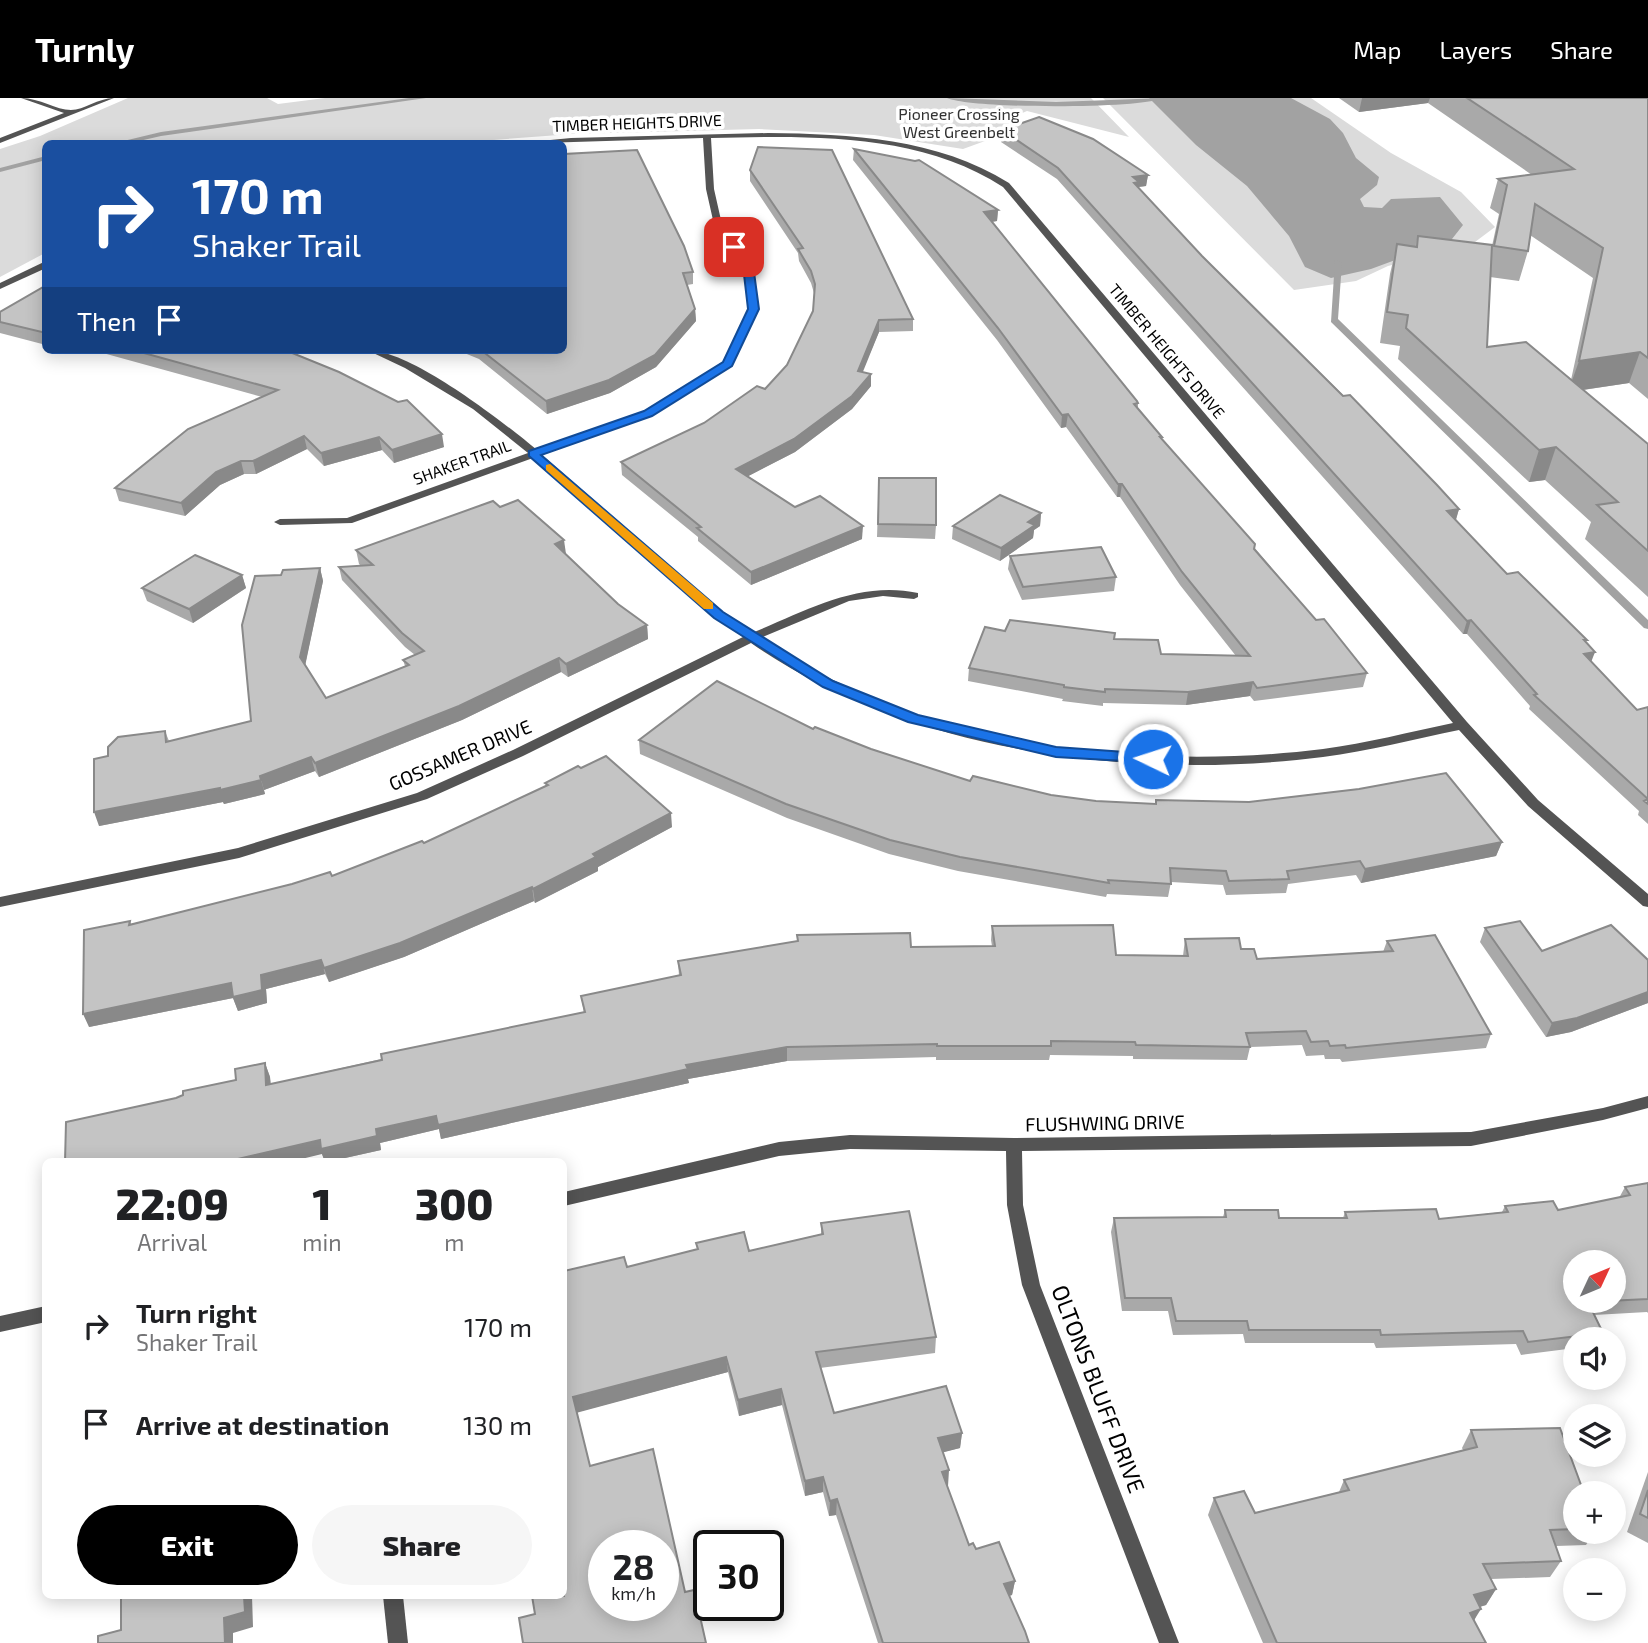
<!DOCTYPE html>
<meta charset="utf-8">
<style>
:root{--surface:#fff;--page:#f6f6f6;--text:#202124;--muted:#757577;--accent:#000}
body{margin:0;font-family:"Exo 2",sans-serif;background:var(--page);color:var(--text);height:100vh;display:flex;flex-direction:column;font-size:26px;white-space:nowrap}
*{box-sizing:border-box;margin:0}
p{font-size:23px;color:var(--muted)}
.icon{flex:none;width:38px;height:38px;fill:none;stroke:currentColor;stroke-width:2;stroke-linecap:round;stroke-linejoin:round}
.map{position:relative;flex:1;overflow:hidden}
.side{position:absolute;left:42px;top:1060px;width:525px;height:441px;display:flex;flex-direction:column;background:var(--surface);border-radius:10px;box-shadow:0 4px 18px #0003}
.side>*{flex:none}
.hud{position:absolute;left:42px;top:42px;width:525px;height:214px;border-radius:10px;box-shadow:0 4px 18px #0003;background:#1a4fa0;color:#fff;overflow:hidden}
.needle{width:46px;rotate:46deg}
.tools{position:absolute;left:1563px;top:1152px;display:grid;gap:14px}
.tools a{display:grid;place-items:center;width:63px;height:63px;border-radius:50%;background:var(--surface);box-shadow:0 4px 18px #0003;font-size:35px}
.speed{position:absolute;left:588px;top:1432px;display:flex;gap:14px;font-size:35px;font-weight:700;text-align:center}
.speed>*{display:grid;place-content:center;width:91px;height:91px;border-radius:50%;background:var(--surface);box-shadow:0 4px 18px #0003;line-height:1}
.speed small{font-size:18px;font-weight:400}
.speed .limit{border:4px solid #111;border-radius:10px;background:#fff;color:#111}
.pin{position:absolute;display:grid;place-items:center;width:60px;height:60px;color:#fff;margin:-30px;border-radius:14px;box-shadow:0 4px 10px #0006}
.me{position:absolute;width:77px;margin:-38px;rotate:274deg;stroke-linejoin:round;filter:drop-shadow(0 0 5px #0008)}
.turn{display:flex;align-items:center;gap:24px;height:147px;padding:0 35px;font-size:32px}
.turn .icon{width:91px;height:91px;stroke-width:2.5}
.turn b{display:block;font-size:49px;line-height:60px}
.then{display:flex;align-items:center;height:66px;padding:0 35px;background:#0003;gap:14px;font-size:26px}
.eta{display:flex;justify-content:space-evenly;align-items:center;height:119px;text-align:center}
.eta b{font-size:42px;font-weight:800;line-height:49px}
.button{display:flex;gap:14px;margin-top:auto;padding:14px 35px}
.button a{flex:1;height:80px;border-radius:42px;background:var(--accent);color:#fff;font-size:28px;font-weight:800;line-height:80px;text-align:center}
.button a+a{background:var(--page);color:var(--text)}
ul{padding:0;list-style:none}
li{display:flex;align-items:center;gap:21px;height:98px;padding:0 35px}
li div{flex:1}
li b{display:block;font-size:26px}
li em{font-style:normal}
header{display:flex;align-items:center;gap:42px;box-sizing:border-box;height:98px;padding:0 35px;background:var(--accent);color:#fff}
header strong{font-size:33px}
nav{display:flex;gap:38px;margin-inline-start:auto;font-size:24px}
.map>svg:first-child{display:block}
.green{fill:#dbdbdb}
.water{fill:#a2a2a2}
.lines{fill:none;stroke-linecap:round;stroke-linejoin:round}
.stream{fill:#a2a2a2;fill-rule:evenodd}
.minor{fill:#545454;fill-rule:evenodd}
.wall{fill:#a9a9a9;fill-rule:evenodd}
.shaded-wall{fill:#898989}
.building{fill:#c4c4c4;stroke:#898989;stroke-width:2;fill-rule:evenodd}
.route{fill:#1a73e8;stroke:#114b97;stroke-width:2}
.slow{fill:#f59e0b}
.labels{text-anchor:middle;stroke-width:7;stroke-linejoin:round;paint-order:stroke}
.far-park-label{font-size:16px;fill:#323232;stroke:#fff}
.far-street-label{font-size:16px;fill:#000;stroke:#fff}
.street-label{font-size:19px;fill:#000;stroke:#fff}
.near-street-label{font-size:23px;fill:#000;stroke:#fff}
</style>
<header>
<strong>Turnly</strong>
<nav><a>Map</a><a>Layers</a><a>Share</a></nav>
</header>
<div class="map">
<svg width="1648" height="1545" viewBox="0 0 1648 1545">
<rect width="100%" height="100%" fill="#fff"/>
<g class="green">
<polygon points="128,0 267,0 278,6 325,0 1091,0 1129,39 1027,13 1008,21 1026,28 963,51 874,37 759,31 572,36 439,46 46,46 45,155 0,179 0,51 40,38"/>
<polygon points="1103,0 1311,0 1391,55 1461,94 1495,129 1471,147 1388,168 1356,183 1294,192"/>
</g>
<polygon class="water" points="1149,0 1291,0 1330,21 1343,35 1356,60 1379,79 1377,87 1360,101 1364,109 1382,110 1391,101 1440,99 1463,127 1452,141 1371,171 1331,180 1305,169 1289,138 1247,88 1196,47"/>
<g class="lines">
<g class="stream">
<polygon points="409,0 426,0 161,38 126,46 111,46 161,34"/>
<path d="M947,0L1056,4L1164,0C1140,11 971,11 947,0Z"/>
<polygon points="46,58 46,62 0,74 0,70"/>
<polygon points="1335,162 1342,164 1338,221 1648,522 1648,531 1644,530 1331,224"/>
</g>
<g class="minor">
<path d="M21,0C40,0 56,12 71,12C84,12 98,0 114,0L0,45V40L64,15Z"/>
<path d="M768,35C851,36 937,40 1009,85L1467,624L1538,702L1648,796V809L1643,808L1528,708L1459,632C1414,641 1369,653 1323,659C1134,683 910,655 751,545L523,658L427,701L239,760L0,809V799L238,750L417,695L513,652L743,539L715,520L533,360L352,425L280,427L274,424L280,421L347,420L528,355L473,311L405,270L367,252C411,252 502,323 537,352L644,314L724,263L749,211L744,167L715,131L706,91L703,40L509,46L571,40ZM711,40C809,38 918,34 1003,89L1453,625C1410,634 1367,645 1323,651C1136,674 919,648 760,540L849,503L883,498L914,501L918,499V495C859,482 805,513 752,535L723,514L542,357L652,318L733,265L759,211L752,167L723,131L714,91Z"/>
<polygon points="46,163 46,170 0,191 0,185"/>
<polygon points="1648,998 1648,1010 1603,1022 1471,1048 1022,1053 1023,1107 1040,1187 1179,1545 1159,1545 1022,1187 1007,1107 1006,1053 850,1051 779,1058 564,1108 564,1094 779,1044 850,1037 1014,1040 1471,1034 1603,1010"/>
<polygon points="46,1208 46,1224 0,1234 0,1218"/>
<polygon points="383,1498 403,1498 408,1545 388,1545"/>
</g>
</g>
<g class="wall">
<path d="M1339,0H1648V301L1629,285L1583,292L1648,346V499L1585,441L1591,424L1545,382L1529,384L1398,261L1400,248L1380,245L1390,176L1397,146L1415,148L1418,138L1492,148L1499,116L1490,110L1498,81L1532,77L1428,5L1359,14ZM1530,137L1593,180L1571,282L1487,249L1490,179L1519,183L1528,153Z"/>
<polygon points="1002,32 1148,77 1146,88 1138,89 1202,158 1459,411 1456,422 1507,476 1586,544 1591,564 1637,612 1648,609 1648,726 1638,717 1639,713 1529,611 1530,608 1467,536 1463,536 1057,81 1001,44"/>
<polygon points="854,51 998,112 997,123 992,124 1138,305 1138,310 1162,339 1162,341 1316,522 1367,575 1363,589 1254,603 1250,598 1186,607 1103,605 1103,608 1062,603 1063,601 968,583 969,570 1005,533 1114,541 1161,556 1236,558 1180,487 1120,399 1117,399 1066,329 1061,330 997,242 853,62"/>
<polygon points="564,56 693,174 693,186 687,187 695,211 696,223 656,269 610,295 547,316 479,261 457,252 564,252"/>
<polygon points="750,72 913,221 913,233 879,234 862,274 871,288 852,311 795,354 748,378 795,409 862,441 751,487 698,443 698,439 622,377 621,364 704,325 765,291 787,267 813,213 814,195 811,185 799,163 798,155 750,83"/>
<polygon points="46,188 46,247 0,235 0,214"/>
<polygon points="92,252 285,252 444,349 394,365 382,352 324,368 307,351 256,376 244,376 220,387 185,418 119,403 115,390 262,299"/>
<polygon points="879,380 936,427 935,441 877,439"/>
<polygon points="500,409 565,456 618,506 647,527 648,541 568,579 561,574 462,622 319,679 315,673 264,692 265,696 224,706 223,704 99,728 108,658 165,633 169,643 251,623 281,477 320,470 323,483 305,567 326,600 405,568 403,562 415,557 405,549 342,482 339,469 361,468 359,466 356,452"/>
<polygon points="1041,415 1040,428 1034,432 1033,440 1000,463 952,441 953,428"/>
<polygon points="1010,458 1116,479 1114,493 1022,502 1008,471"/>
<polygon points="242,477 246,490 193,525 147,503 142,490"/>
<polygon points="813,631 871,651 970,683 1051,697 1096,703 1155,706 1156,702 1502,744 1496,758 1361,785 1356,777 1288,786 1286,795 1226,797 1223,787 1171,784 1168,799 1107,796 1106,799 958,773 889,756 787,720 640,656 639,642"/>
<polygon points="545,685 672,729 598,769 598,773 535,805 534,803 404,859 329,884 325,876 266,891 267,905 238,913 233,900 89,929 130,823 131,826 332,778 424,745 546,688"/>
<polygon points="992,828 1116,857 1183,858 1185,841 1241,851 1257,861 1383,854 1387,843 1491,936 1486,950 1342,964 1340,961 1325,961 1324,957 1306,958 1302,947 1250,949 1247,962 1133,961 1133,958 1050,957 1049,962 936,962 936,959 787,963 688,981 689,985 441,1041 439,1031 380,1045 381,1052 327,1064 325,1064 322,1056 176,1000 236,982 265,965 270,979 271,986 584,915 581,898 679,878 678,863 911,849 992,848 991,842"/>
<polygon points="1485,830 1542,853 1648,862 1648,905 1571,934 1546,939 1480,844"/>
<polygon points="1648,1085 1648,1215 1647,1214 1594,1217 1603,1235 1599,1241 1575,1241 1575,1250 1521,1257 1516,1246 1376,1250 1374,1245 1245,1245 1243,1236 1173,1237 1168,1213 1122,1213 1111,1134 1114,1120 1223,1119 1225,1112 1279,1120 1343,1120 1345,1114 1439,1121 1502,1114 1505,1108 1558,1112 1619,1100 1625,1089"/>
<polygon points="821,1125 936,1239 935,1255 820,1270 834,1315 962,1335 960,1350 943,1354 947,1388 969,1447 976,1451 1015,1483 1012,1497 1009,1498 1029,1545 878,1545 836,1417 829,1418 823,1394 805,1398 782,1307 739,1318 728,1274 577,1314 590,1368 685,1494 706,1545 535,1516 564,1173 627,1169 697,1152 696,1145 749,1153 821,1136"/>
<polygon points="1471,1332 1575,1395 1575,1433 1595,1433 1586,1447 1556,1448 1561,1463 1550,1479 1491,1481 1496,1491 1486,1507 1480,1509 1474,1523 1486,1545 1263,1545 1208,1417 1214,1400 1255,1415 1339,1394 1344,1382 1463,1352 1462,1350"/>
<polygon points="1648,1374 1648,1445 1627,1434"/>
</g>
<g class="shaded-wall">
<polygon points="1362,0 1430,0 1428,5 1359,14"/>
<polygon points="1148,77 1146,88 1138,89 1132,96 1133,79"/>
<polygon points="998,112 997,123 983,125 984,114"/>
<polygon points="695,211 696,223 656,269 610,295 547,316 546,303"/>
<polygon points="879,222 879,234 858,286 858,273"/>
<polygon points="1640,254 1629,285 1568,294 1579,263"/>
<polygon points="871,276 871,288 852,311 795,354 737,384 736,371"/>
<polygon points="1068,316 1066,329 1061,330 1062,317"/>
<polygon points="442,336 444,349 394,365 392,352"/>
<polygon points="304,338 307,351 256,376 253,363"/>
<polygon points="379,339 382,352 324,368 321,355"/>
<polygon points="1556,349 1545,382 1529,384 1539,352"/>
<polygon points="241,363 244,376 220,387 185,418 181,405 216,374"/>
<polygon points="1118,386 1122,386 1120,399 1117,399"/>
<polygon points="1459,411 1455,424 1447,413"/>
<polygon points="1041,415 1040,428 1034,432 1033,440 1000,463 1001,450 1028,424"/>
<polygon points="863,428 862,441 751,487 751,474"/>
<polygon points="564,442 566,456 555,446"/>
<polygon points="320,470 323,483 304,573 300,559"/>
<polygon points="242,477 246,490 193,525 189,511"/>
<polygon points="1471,522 1467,536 1463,536 1467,523"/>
<polygon points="647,527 648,541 568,579 566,566"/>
<polygon points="1595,554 1590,567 1584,556"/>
<polygon points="559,560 561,574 462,622 319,679 315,665"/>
<polygon points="1253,584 1250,598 1186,607 1188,594"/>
<polygon points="311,659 315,673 264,692 260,678"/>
<polygon points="261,682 265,696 224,706 223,704 99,728 94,714"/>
<polygon points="671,715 672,729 598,769 598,773 535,805 533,791 593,756"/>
<polygon points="1502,744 1496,758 1361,785 1365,771"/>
<polygon points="532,789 534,803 404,859 329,884 324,870"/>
<polygon points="321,862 325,876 266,891 267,905 238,913 233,900 89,929 83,916 261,877"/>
<polygon points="1648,894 1648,905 1571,934 1546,939 1552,925"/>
<polygon points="787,949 787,963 688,981 689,985 441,1041 439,1031 380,1045 381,1052 327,1064 325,1064 322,1056 289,1064 225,1064 320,1042 376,1031 436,1018 686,967"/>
<polygon points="265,965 270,979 271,1001 266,987"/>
<polygon points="726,1259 728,1274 576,1315 573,1299"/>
<polygon points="781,1291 782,1307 739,1318 738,1302"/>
<polygon points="962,1335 960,1350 937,1356 938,1340"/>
<polygon points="949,1372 948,1388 941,1389 942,1374"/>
<polygon points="823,1379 823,1394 805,1398 805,1383"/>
<polygon points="837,1401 836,1417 829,1418 830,1403"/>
<polygon points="1015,1483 1012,1497 1001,1500 1004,1486"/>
<polygon points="1496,1491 1486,1507 1464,1513 1474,1497"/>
<polygon points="244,1498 252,1498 253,1529 233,1535 233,1545 225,1545 224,1520"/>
<polygon points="1481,1511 1471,1527 1470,1515"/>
</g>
<g class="building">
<polygon points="1467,0 1648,0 1648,260 1640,254 1579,263 1603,150 1535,106 1528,153 1494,148 1507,87 1498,81 1574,71"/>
<polygon points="1039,19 1093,41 1148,77 1133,79 1139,84 1134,85 1202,158 1343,298 1350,297 1437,387 1459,411 1447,413 1507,476 1518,474 1587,542 1584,542 1595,554 1584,556 1637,612 1648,609 1648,706 1644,703 1648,701 1534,597 1537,596 1471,522 1467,523 1058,70 1002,32"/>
<polygon points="758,49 832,52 913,221 879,222 858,273 871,276 852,298 794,341 736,371 795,409 820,398 863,428 751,474 697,430 701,429 621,364 704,325 757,288 765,291 787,267 813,213 815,186 811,173 798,151 803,150 750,72"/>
<polygon points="854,51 915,63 919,62 998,112 984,114 1137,303 1138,305 1134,306 1162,339 1160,339 1255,446 1254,451 1316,522 1324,521 1367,575 1257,590 1253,584 1188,594 1105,591 1105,594 1064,589 1064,587 969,570 985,529 1005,533 1010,522 1115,535 1114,541 1158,542 1161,556 1250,558 1182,474 1122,386 1118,386 1068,316 1062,317 998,230"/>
<polygon points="637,52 684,148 693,174 683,175 695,211 655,257 609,282 546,303 481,252 564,252 564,56"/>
<polygon points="1418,138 1492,147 1487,249 1526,244 1648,346 1648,453 1597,407 1618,404 1556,349 1539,352 1406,230 1408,217 1387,214 1397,146 1417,149"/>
<polygon points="45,188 46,235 0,224 0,214"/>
<polygon points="133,252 285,252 339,274 398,304 407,302 442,336 392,352 379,339 321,355 304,338 253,363 241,363 216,374 181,405 115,390 188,331 278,292"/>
<polygon points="879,380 936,380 936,427 878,426"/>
<polygon points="1000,397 1041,415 1028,424 1035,427 1001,450 953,428"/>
<polygon points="518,402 564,442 555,446 618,506 647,527 566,566 559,560 459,608 315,665 311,659 260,678 261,682 220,692 220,690 94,714 94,661 108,658 108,649 118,639 165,633 166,644 251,623 242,527 255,478 281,477 283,472 320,470 300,559 326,600 409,567 403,562 424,553 402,535 339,469 373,467 356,452 493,403 500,409"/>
<polygon points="1101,449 1116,479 1023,489 1010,458"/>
<polygon points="195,457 242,477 189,511 142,490"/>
<polygon points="717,583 813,631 815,629 871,651 970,683 973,678 1051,697 1096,703 1156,706 1156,702 1249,704 1359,691 1446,675 1502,744 1365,771 1360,763 1287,773 1289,781 1229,783 1226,773 1170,770 1171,786 1108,782 1109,785 960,759 890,742 786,706 639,642"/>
<polygon points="606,658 671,715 593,756 596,759 533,791 532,789 400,845 324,870 321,862 261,877 262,892 233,899 231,885 83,916 84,832 130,823 129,827 292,786 330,774 332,778 422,743 424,745 548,687 545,685 578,668 581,670"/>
<polygon points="1520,823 1542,853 1611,827 1648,862 1648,894 1577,920 1552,925 1485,830"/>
<polygon points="1113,827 1116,857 1188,858 1185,841 1239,840 1241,851 1254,851 1257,861 1393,853 1387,843 1435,837 1491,936 1346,950 1345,947 1330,948 1328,943 1311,944 1306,933 1246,935 1250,949 1136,947 1135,944 1051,943 1051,948 937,948 937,946 787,949 686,967 688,971 438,1027 436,1018 376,1031 377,1038 321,1051 320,1042 225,1064 65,1064 66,1024 176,1000 183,997 183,993 236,982 235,971 265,965 266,987 382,962 381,956 585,914 581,898 681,877 678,863 798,843 797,837 910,835 911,849 995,848 992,828"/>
<path d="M1648,1085V1201L1588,1204L1603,1235L1528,1244L1523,1233L1381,1237L1380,1232H1249L1247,1223H1176L1171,1200H1125L1114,1120L1226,1119L1225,1112H1278L1279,1120H1347L1345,1114L1436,1111L1439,1121L1508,1114L1505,1108L1553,1103L1558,1112L1630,1097L1625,1089ZM1575,1164H1614V1202H1575Z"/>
<path d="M909,1113L936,1239L816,1254L834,1315L946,1288L962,1335L938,1340L949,1372L942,1374L969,1447L973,1445L976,1451L999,1444L1015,1483L1004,1486L1025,1533L1029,1545H883L837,1401L830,1403L823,1379L805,1383L781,1291L738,1302L726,1259L573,1299L590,1368L653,1351L685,1494L694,1492L706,1545H523L519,1520L535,1516L532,1498H564V1173L624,1159L627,1169L698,1151L696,1145L744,1134L749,1153L823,1136L821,1125ZM604,1447H663V1507H604Z"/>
<polygon points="1560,1330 1584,1395 1575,1395 1575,1431 1550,1432 1561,1463 1483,1466 1496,1491 1474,1497 1481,1511 1470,1515 1486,1545 1277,1545 1214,1400 1244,1393 1255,1415 1349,1392 1344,1382 1477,1349 1471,1332"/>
<polygon points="1648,1392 1648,1420 1640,1416"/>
<polygon points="121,1498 244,1498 245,1514 224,1520 225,1545 98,1545 98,1538 121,1532"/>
</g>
<polygon class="route" points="730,147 737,147 753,167 759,211 732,268 652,318 541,357 723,514 833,583 918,617 1056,649 1153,656 1161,661 1159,665 1056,659 908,624 823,589 714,520 529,358 529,353 644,313 723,264 748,211 743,168 729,149"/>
<polygon class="slow" points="550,366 713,505 713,511 704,511 546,372 546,367"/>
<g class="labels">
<g class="far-park-label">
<text x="959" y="22">Pioneer Crossing<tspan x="959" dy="18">West Greenbelt</tspan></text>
</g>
<g class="far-street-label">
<text transform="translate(637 25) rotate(-2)" y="6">TIMBER HEIGHTS DRIVE</text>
<text transform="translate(1167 253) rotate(50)" y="6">TIMBER HEIGHTS DRIVE</text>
<text transform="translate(462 364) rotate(-20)" y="6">SHAKER TRAIL</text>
</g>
<g class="street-label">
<text transform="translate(460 657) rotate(-23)" y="7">GOSSAMER DRIVE</text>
<text transform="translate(1105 1025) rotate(-1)" y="7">FLUSHWING DRIVE</text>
</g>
<g class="near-street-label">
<text transform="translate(1098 1291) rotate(69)" y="8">OLTONS BLUFF DRIVE</text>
</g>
</g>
</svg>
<div class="tools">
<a><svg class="needle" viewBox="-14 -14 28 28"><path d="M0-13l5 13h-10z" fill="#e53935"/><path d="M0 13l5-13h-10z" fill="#757577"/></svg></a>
<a><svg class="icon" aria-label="sound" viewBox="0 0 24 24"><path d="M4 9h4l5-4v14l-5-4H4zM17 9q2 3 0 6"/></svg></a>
<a><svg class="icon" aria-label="layers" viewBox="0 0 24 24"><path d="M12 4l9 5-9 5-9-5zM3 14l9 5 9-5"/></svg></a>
<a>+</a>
<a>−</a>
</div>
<div class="speed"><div>28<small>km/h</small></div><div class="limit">30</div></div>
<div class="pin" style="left:734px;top:149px;background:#d93025"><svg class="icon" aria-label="arrive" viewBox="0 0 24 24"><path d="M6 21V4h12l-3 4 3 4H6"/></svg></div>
<svg class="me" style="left:1153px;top:661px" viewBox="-20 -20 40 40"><circle r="17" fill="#1a73e8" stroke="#fff" stroke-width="3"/><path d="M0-11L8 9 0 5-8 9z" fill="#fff"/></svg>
<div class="hud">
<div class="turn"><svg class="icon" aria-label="right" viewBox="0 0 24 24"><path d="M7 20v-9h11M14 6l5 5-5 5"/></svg><div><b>170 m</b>Shaker Trail</div></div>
<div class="then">Then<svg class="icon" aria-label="arrive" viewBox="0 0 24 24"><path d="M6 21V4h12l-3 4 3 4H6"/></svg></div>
</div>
<section class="side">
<div class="eta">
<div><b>22:09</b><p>Arrival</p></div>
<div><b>1</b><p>min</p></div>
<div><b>300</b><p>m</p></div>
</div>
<ul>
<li><svg class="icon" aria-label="right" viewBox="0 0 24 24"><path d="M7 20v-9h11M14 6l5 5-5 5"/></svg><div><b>Turn right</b><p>Shaker Trail</p></div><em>170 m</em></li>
<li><svg class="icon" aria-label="arrive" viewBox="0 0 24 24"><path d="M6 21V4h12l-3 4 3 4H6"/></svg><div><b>Arrive at destination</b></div><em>130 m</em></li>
</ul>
<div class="button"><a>Exit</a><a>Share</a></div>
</section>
</div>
